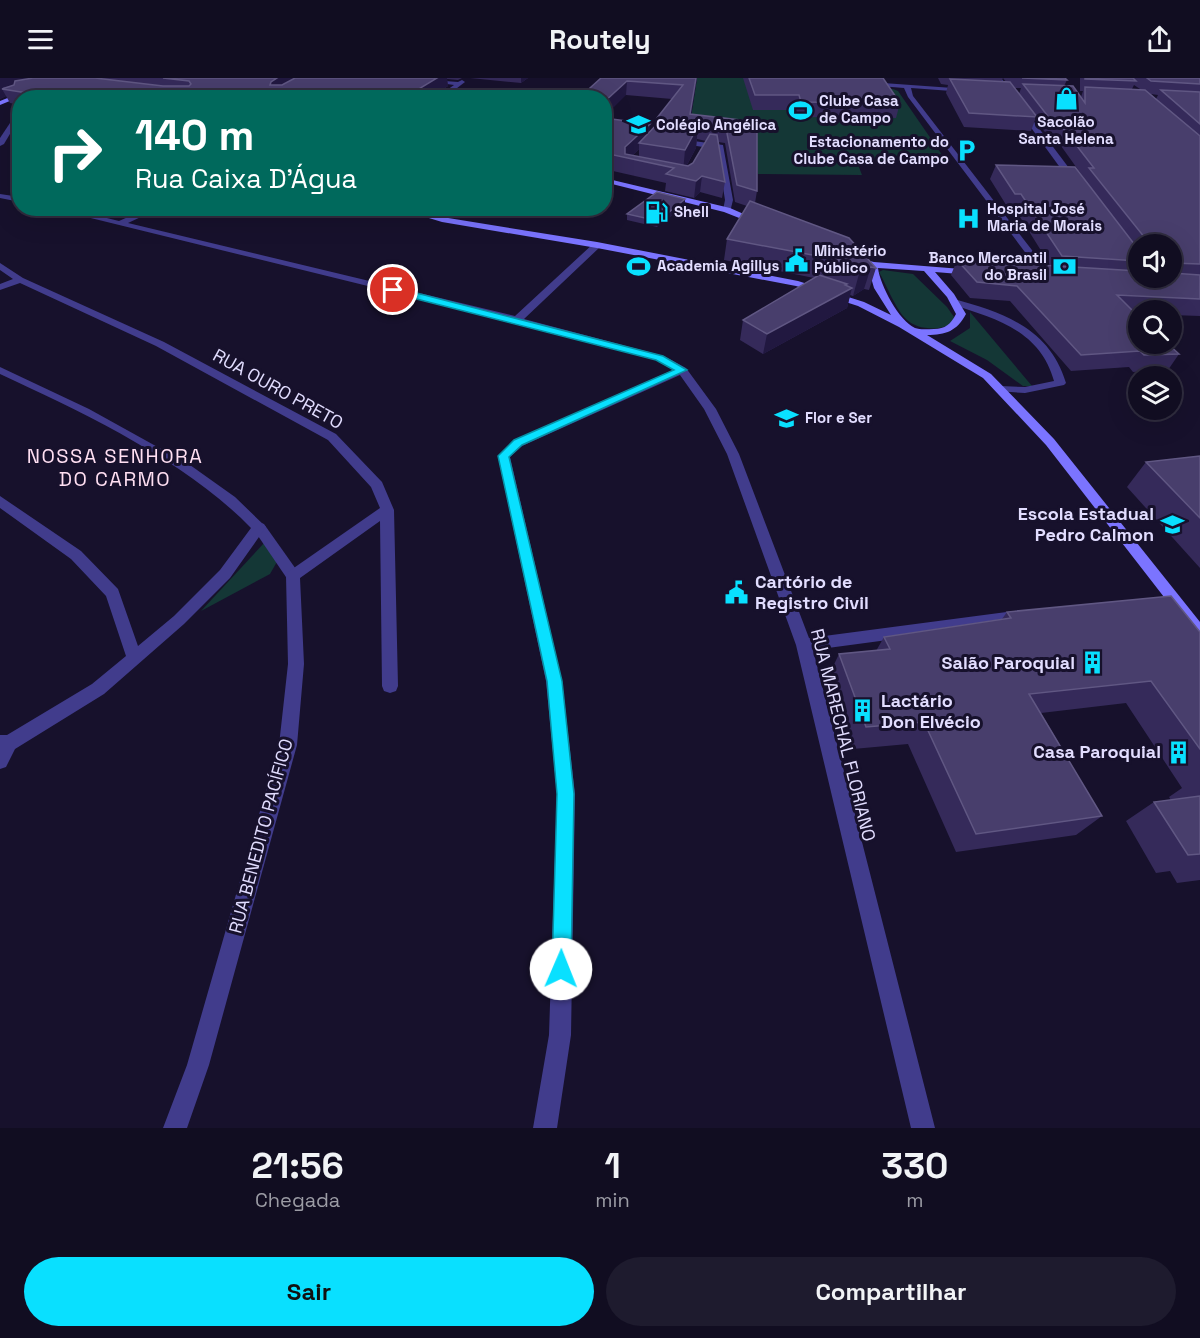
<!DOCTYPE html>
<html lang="pt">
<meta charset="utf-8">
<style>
:root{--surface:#110d21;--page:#1e1b2e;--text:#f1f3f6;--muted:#9c9ca5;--line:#302d3f;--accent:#09e0ff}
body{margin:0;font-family:"Space Grotesk",sans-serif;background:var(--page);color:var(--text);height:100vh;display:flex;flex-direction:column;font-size:22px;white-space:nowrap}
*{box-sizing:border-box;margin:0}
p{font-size:20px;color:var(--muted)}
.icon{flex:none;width:33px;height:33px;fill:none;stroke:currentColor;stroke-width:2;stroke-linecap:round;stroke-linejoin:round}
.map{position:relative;height:1050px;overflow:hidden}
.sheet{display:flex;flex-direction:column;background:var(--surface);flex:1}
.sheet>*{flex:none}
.top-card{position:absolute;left:12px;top:12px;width:600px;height:126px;border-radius:24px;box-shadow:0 6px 24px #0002,0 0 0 2px var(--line);background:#00695c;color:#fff;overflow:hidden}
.fabs{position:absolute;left:1128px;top:156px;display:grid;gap:12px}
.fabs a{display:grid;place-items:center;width:54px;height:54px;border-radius:50%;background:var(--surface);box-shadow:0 6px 24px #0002,0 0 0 2px var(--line);font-size:30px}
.pin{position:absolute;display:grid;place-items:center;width:51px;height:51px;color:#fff;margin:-26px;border:3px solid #fff;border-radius:50%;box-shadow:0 2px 6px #0007}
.me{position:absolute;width:66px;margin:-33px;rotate:1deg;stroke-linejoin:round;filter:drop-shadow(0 0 4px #0008)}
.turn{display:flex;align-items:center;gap:21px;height:126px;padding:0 24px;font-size:27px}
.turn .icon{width:78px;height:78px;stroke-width:2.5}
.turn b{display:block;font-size:42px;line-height:51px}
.eta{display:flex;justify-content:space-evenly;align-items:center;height:102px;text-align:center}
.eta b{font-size:36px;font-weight:700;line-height:42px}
.button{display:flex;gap:12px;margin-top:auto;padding:12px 24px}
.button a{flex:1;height:69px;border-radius:36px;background:var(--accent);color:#111;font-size:24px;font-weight:700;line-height:69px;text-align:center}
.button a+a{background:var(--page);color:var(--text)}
header{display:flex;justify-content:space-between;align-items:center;height:78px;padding:0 24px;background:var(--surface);font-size:27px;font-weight:700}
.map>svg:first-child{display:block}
.green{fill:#143736}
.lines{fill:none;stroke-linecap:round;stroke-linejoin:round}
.lane{fill:#413c8c;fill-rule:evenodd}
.street{fill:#413c8c;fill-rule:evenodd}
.secondary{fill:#7b74ff;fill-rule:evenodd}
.wall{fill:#352a5a;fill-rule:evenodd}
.shaded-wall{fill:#211840}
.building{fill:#483e6c;stroke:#605783;stroke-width:1.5}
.route{fill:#09e0ff;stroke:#0692a6;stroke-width:1.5}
.labels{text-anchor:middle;stroke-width:6;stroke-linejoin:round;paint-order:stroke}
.far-poi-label{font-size:15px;font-weight:bold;fill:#e2ddff;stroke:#17112c;text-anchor:start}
.street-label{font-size:18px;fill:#e2ddff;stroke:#17112c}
.poi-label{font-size:18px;font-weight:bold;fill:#e2ddff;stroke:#17112c;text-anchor:end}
.neighbourhood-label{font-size:20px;letter-spacing:1.5px;fill:#ffdff2;stroke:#17112c}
</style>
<header><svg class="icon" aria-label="menu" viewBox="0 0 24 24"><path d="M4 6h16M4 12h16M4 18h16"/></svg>Routely<svg class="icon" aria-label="share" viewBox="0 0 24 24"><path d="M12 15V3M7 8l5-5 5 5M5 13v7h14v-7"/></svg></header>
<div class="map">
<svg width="1200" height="1050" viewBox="0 0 1200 1050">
<rect width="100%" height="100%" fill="#17112c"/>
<g class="green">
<polygon points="697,0 767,0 893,11 898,13 947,84 857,84 862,97 758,96 754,59 689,52"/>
<path d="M883,192L913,196L947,229L954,239L951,246C939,253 917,252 906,241C896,232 886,206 879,194Z"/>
<polygon points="970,234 1032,308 1023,308 987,282 950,263 970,250"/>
<polygon points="265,464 278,482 270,496 201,533"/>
</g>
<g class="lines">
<g class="lane">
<polygon points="679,61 723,67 733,122 730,134 723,132 725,122 717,71 676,65"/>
<path d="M954,221C1005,235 1050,251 1066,305L1064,307L1025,315L996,313V309L1000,308L1025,309L1054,303C1040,252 996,241 951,226V222Z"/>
<polygon points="259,444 264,446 298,494 300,498 298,502 288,502 254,452 252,449"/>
</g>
<g class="street">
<polygon points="406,0 458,4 462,2 465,4 444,20 436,20 454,7"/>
<polygon points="995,0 1001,0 1078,102 1078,106 1072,106"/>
<polygon points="869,4 967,11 965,14 911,10 913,18 1052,198 1052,202 1046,202 908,19 904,10 867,7"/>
<polygon points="20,30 20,39 4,66 0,68 0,60"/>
<polygon points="0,116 20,119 20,124 0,120"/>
<polygon points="50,130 66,130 119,143 148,130 160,130 128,145 515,238 594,165 600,165 600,169 524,241 664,278 686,290 716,331 739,376 809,560 1021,532 1026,534 1029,538 1026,542 1021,544 813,572 935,1050 911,1050 796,567 727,376 704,331 680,297 522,368 510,379 562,603 575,716 571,957 557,1050 533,1050 549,957 557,716 546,603 498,378 514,362 673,292 656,282 514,244"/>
<polygon points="449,130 459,130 445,143 439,143 439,139"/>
<polygon points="0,185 23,200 164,264 336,356 382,404 394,432 398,608 396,613 390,615 384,613 382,608 380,443 300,500 304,586 297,667 209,987 187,1050 163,1050 187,987 279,667 288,586 286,498 288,494 380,430 371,409 328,362 156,268 20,205 0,212 0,206 13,201 0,192"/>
<path d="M0,289L89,331L190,387L235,419L266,449L230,500L184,546L104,616L15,671L6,689L0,691V657H7L92,606L126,578L106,518L71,481L0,430V418L81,473L118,511L138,568L174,538L220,492L251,450C186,383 84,335 0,296Z"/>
</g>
<g class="secondary">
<polygon points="0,12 16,12 22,18 0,27 0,23 15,17 12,15 0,16"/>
<polygon points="604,100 730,130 764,145 757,147 724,134 604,104"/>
<path d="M396,130H412L442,139L597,164L798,203L864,224L891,237L874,210L868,189L853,183V179L874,184L974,192L976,194L971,197L935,194L954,216L966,236C957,253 946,257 927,257L991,296L1054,361L1200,544V561L1195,559L1046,367L983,300L899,249L858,228L796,208L597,170L442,144ZM878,190L924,193L947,219L956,236C951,246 945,251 934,251C928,251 920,252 915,250C899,243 880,207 878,190Z"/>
</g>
</g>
<g class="wall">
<polygon points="0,0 462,0 458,2 447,1 448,8 430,20 20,20 20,27 10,25 6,18 0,21"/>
<polygon points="470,0 528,0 521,5"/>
<path d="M601,0H697L691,36L757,44V113L755,125L876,190L869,212L864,211L853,218L850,217L847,230L763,276L740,262L743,242L814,200L724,182L727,161L747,128L735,124L725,65L718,64L725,104L722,120L700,114L694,120L665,113L666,105L604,91V40L650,54L657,47V40L672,21L626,17ZM697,61L706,63L693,85L688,88L687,87L696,70ZM639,71V79L632,78Z"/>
<polygon points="743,0 883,0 900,25 896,40 799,39 796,32 753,32"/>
<path d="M938,0H1003L1001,4H1006L1003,0H1065L1067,2L1064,8L1081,19L1083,13H1080V0H1200V238L1172,237V232H1138V235H1136L1179,276L1168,292L1133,294L1129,289L1071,293L1010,223L970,220L951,197L957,182L1050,187L1015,131L1008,130L990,101L996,87L1084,101V100L1051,54H1045L1035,42L1031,53L964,49L946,15L948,7L941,6ZM1134,7L1140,11H1132ZM1014,10H1021L1019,16ZM1151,16L1158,17L1156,21ZM1138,166H1172V200H1138Z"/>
<polygon points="685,121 685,127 657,149 627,142 627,136"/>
<polygon points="420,130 444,130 436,135"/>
<polygon points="1200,378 1200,490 1127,409 1146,384"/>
<polygon points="1007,534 1200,554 1200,802 1177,805 1170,793 1156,795 1126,743 1154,724 1171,722 1169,719 1182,710 1126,625 1041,635 1102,738 1076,757 956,774 908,666 853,671 828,599 839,576 876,573 884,559 1002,541"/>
</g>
<g class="shaded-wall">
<polygon points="0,0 47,0 49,5 3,9 4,11 2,11 6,18 0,21"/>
<polygon points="277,0 307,0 275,18 270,7 271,4"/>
<polygon points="437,0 447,0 448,8 430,20 404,20"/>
<polygon points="521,0 528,0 521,5"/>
<polygon points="696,0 697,0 690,45 690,36"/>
<polygon points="627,3 626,17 604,39 604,24"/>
<polygon points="650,46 649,61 639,65 639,71 630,80 625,79 625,69"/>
<polygon points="698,48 696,70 683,94 685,72"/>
<polygon points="702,98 700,114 694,120 696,103"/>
<polygon points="685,121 685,127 657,149 658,143"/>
<polygon points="435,130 444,130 436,135"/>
<polygon points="871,189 864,211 853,218 859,196"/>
<polygon points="847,206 845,214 852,210 847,230 763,276 767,256"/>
</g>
<g class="building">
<polygon points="33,0 95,0 163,8 189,8 191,6 189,3 163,0 277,0 271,4 270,7 282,7 295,0 437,0 404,20 59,20 2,11 14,7 15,3"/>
<polygon points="601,0 696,0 690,36 757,44 757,113 737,107 726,50 657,40 683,7 627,3 604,24 604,20 579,20"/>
<polygon points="749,0 883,0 900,25 801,24 799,17 755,17"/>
<polygon points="1022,0 1065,0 1067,2"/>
<polygon points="1085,0 1133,0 1136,3 1085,1"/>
<polygon points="1147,0 1200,0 1200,6 1151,3"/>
<polygon points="950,1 1010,4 1037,39 969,35"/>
<polygon points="1023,6 1073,8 1085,25 1085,9 1145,12 1200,58 1200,186 1172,185 1172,166 1149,166 1149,165 1089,90 1094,90 1056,41 1050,41"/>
<polygon points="1161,12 1200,14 1200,46"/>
<polygon points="604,40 650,46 625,69 625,76 688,88 693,85 710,56 717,57 725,104 702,98 696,103 666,96 674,90 604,75"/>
<polygon points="661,42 698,48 685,72 639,65"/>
<polygon points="996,87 1075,89 1138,171 1138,183 1062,178 1021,116 1015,116"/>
<polygon points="657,114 685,121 658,143 627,136"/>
<polygon points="750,123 849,160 876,190 871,189 859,196 831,187 839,182 727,161"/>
<polygon points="957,182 1138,193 1138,200 1172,200 1172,195 1200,197 1200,221 1117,217 1138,238 1138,266 1168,266 1179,276 1144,277 1140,273 1081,277 1017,208 977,204"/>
<polygon points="819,197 847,206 845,207 852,210 767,256 743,242"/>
<polygon points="1200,378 1200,440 1146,384"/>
<polygon points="1171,518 1200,554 1200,671 1151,603 1029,616 1102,738 976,756 924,644 866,649 839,576 890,571 884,559 1011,540 1007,534"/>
<polygon points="1200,718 1200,776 1188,777 1154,724"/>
</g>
<polygon class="route" points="393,209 663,278 687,292 522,367 509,379 562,603 574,716 571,891 568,898 561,901 555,898 552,891 557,716 547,603 498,378 514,362 674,292 656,282 389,214 388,212"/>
<defs>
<symbol id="shop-bare" viewBox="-9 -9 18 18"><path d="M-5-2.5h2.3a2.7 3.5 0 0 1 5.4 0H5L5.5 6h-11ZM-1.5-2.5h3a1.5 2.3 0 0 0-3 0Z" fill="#09e0ff" stroke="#17112c" stroke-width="2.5" paint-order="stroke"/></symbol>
<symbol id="stadium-bare" viewBox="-9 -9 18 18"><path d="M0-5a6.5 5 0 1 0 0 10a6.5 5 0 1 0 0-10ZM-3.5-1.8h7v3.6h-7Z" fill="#09e0ff" stroke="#17112c" stroke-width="2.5" paint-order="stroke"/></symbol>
<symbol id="school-bare" viewBox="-9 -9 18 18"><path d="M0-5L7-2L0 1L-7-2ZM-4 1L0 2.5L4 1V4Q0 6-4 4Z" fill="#09e0ff" stroke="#17112c" stroke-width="2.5" paint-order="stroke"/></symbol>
<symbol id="parking-bare" viewBox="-9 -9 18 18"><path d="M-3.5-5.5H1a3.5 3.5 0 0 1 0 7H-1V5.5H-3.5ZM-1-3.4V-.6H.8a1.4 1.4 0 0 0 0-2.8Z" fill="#09e0ff" stroke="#17112c" stroke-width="2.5" paint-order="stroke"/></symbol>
<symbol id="fuel-bare" viewBox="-9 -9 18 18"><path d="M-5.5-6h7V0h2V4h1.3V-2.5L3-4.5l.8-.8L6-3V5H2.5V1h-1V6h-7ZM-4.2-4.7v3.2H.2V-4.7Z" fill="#09e0ff" stroke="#17112c" stroke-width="2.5" paint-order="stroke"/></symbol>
<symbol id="hospital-bare" viewBox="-9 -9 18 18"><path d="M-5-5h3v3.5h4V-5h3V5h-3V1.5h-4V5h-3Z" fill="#09e0ff" stroke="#17112c" stroke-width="2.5" paint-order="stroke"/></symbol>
<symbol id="civic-bare" viewBox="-9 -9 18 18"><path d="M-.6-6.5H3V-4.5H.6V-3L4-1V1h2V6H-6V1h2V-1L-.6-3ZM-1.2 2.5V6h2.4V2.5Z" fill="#09e0ff" stroke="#17112c" stroke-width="2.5" paint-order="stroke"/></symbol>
<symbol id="bank-bare" viewBox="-9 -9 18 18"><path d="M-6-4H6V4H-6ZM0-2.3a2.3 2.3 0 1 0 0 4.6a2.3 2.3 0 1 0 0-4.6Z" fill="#09e0ff" stroke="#17112c" stroke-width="2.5" paint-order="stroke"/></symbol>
<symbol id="building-bare" viewBox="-9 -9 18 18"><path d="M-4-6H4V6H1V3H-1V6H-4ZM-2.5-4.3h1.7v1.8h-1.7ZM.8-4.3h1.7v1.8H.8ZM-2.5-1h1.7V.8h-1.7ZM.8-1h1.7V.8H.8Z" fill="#09e0ff" stroke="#17112c" stroke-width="2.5" paint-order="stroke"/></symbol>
</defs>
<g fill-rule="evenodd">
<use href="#shop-bare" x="1050" y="4" width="33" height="33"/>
<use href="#stadium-bare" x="784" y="16" width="33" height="33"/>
<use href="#school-bare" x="622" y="30" width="33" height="33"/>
<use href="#parking-bare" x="950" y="56" width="33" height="33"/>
<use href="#fuel-bare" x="640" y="118" width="33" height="33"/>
<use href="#hospital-bare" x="952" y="124" width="33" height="33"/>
<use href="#civic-bare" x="780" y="166" width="33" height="33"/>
<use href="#stadium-bare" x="622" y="172" width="33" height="33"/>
<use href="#bank-bare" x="1048" y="172" width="33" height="33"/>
<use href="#school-bare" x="770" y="324" width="33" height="33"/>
<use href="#school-bare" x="1156" y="430" width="33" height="33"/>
<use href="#civic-bare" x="720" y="498" width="33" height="33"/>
<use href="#building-bare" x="1076" y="568" width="33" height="33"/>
<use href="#building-bare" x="846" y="616" width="33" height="33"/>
<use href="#building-bare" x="1162" y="658" width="33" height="33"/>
</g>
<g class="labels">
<g class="far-poi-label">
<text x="819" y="28">Clube Casa<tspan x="819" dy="17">de Campo</tspan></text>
<text x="1066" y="49" text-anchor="middle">Sacolão<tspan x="1066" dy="17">Santa Helena</tspan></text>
<text x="656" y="52">Colégio Angélica</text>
<text x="949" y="69" text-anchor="end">Estacionamento do<tspan x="949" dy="17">Clube Casa de Campo</tspan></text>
<text x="987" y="136">Hospital José<tspan x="987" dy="17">Maria de Morais</tspan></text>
<text x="674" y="139">Shell</text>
<text x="814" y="178">Ministério<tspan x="814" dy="17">Público</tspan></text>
<text x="1047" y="185" text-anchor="end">Banco Mercantil<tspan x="1047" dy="17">do Brasil</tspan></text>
<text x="657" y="193">Academia Agillys</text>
<text x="805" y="345">Flor e Ser</text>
</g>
<g class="street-label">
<text transform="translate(278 311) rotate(29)" y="6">RUA OURO PRETO</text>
<text transform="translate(843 657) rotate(76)" y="6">RUA MARECHAL FLORIANO</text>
<text transform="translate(261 758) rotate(-75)" y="6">RUA BENEDITO PACÍFICO</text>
</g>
<g class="poi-label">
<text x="1154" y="442">Escola Estadual<tspan x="1154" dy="21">Pedro Calmon</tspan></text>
<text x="755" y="510" text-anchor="start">Cartório de<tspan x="755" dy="21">Registro Civil</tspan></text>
<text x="1075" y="591">Salão Paroquial</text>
<text x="881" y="629" text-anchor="start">Lactário<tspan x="881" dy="21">Don Elvécio</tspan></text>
<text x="1161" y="680">Casa Paroquial</text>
</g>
<g class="neighbourhood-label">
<text x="115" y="385">NOSSA SENHORA<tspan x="115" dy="23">DO CARMO</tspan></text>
</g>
</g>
</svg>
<div class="fabs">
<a><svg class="icon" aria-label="sound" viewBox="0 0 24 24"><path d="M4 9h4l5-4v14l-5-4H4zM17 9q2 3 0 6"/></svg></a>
<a><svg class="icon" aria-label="search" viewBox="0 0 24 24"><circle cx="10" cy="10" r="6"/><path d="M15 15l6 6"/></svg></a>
<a><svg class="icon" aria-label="layers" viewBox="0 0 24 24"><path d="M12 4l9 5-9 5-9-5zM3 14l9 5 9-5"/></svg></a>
</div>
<div class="pin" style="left:393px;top:212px;background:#d93025"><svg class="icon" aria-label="arrive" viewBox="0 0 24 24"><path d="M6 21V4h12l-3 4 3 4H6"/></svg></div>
<svg class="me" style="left:561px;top:891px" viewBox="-20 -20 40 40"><circle r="19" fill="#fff"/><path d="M0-13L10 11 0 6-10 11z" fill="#09e0ff"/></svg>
<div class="top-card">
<div class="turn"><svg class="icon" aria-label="right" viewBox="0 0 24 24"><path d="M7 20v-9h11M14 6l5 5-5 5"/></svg><div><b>140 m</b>Rua Caixa D'Água</div></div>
</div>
</div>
<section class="sheet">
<div class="eta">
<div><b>21:56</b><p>Chegada</p></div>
<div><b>1</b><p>min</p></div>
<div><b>330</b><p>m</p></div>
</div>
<div class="button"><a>Sair</a><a>Compartilhar</a></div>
</section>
